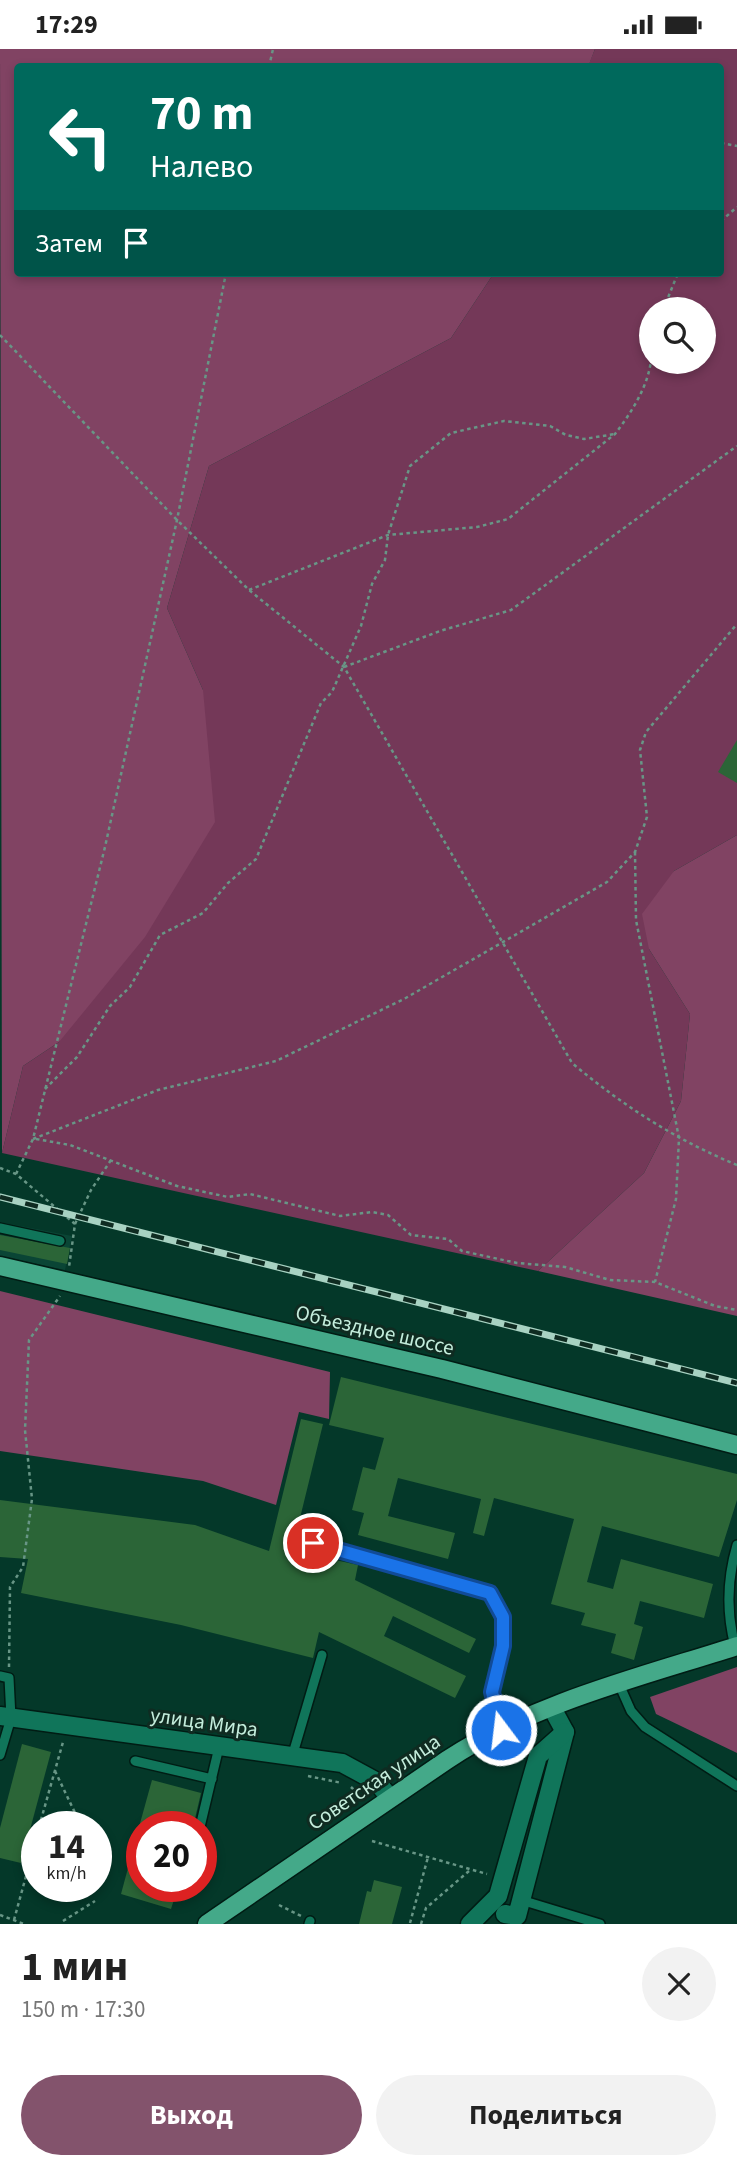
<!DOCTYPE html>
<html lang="ru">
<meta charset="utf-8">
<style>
:root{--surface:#fff;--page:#f2f2f2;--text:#222;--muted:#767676;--accent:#83536c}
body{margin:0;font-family:"Source Sans 3",sans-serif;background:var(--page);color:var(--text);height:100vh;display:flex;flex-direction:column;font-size:26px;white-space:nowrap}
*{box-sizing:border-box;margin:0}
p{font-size:23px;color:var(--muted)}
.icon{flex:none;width:38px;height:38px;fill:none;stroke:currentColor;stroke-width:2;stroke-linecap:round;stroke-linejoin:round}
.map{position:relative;height:1875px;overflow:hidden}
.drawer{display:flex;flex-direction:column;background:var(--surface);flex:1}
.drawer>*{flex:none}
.banner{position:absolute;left:14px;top:14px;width:710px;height:214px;border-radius:7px;box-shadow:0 4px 10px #0003;background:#00695c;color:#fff;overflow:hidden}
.controls{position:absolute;left:639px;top:248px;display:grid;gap:14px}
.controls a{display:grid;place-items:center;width:77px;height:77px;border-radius:50%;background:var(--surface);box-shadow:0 4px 10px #0003;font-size:35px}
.speed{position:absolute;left:21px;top:1762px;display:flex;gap:14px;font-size:35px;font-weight:700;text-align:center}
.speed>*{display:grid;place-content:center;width:91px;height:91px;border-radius:50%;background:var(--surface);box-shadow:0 4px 10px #0003;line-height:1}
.speed small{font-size:18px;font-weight:400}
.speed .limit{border:10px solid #d22;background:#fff;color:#111}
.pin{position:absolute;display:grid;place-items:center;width:60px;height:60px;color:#fff;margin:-30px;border:4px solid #fff;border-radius:50%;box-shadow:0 2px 7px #0007}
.me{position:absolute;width:77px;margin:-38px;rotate:345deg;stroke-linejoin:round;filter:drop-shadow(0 0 5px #0008)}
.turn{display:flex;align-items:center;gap:24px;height:147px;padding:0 21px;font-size:32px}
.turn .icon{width:91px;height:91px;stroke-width:2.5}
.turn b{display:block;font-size:49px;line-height:60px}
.then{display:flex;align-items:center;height:66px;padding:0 21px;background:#0003;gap:14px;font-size:26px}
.round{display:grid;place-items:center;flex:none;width:74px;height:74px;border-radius:37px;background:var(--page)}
.summary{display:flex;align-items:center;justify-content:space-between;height:119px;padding:0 21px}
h1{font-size:42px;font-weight:700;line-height:52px}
.action{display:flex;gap:14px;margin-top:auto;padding:14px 21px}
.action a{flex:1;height:80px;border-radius:42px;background:var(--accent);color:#fff;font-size:28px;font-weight:700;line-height:80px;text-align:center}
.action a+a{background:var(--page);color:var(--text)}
.status{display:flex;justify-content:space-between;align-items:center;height:49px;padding:0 35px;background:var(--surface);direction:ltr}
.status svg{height:19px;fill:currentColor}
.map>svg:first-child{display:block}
.built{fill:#0a4535}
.green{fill:#743858;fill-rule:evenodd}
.forest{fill:#814363}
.building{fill:#2b6537}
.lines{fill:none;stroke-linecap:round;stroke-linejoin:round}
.service-casing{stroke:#011c14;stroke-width:12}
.minor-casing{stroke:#011c14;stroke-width:21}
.primary-casing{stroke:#011c14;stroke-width:21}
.path{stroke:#689686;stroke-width:2.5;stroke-dasharray:3.5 3.5;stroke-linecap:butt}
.service{stroke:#10755a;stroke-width:9}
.minor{stroke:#10755a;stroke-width:18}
.primary{stroke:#44a989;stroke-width:18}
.rail-casing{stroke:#a8d2c2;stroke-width:7}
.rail{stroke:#0f2b21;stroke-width:4.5;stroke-dasharray:13;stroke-linecap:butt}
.route-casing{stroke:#114b97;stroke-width:18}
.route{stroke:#1a73e8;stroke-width:12}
.labels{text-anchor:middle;stroke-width:6;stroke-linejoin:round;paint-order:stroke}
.street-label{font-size:21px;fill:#c4eddc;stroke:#0f2b21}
</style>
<div class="status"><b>17:29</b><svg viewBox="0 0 49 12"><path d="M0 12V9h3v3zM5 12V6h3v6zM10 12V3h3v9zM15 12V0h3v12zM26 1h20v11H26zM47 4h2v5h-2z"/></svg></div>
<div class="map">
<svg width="737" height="1875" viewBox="0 0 737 1875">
<rect width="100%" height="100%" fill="#043829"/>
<polygon class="built" points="0,1173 72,1187 65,1221 0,1207"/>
<path class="green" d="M595,0H737V786L674,822L649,900L690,965L681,1052L644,1124L538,1222L2,1104L23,1017L59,993L203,641L167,559L209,417L451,289L494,224H721V18L588,17ZM651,261H704V313H651Z"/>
<g class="forest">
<polygon points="0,0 595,0 588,18 18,18 18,224 494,224 451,289 209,417 167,559 203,641 215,773 145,888 59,993 23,1017 2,1104"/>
<polygon points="737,786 737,1267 538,1222 644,1124 681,1052 690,965 649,900 642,865 674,822"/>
<polygon points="0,1242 330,1323 329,1370 299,1363 276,1456 203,1432 0,1402"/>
<polygon points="737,1618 737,1704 656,1665 650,1648"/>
</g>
<g class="building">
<polygon points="737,691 737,734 718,723"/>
<polygon points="0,1186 70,1199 67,1215 0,1201"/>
<polygon points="341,1328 737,1425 737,1451 719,1508 602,1477 587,1533 613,1540 621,1510 713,1535 704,1569 640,1552 634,1575 643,1578 634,1611 611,1604 616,1585 581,1576 585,1564 551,1555 574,1470 494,1449 484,1487 473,1484 481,1450 398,1429 388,1467 455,1484 448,1510 358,1486 364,1464 352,1461 363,1418 375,1421 384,1389 329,1376"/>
<polygon points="301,1370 323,1375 290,1510 323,1521 326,1509 358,1516 355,1531 476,1590 469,1604 393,1567 384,1587 466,1627 455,1649 319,1583 313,1609 181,1576 21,1544 28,1510 0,1508 0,1451 195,1476 269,1502"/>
<polygon points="22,1695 51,1703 21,1814 0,1809 0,1779"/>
<polygon points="152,1731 201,1744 193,1778 139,1778"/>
<polygon points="138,1782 142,1783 142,1838 178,1838 171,1860 121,1845"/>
<polygon points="374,1831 402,1838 392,1875 359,1875 367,1842 371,1843"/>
</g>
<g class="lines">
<defs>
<g id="service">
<polyline points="0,1179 60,1192"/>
<polyline points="313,1494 490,1544 504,1568 504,1597 491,1643 501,1681"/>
<path d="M735,1597C726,1563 727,1530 737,1496"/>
<polyline points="0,1627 9,1629 11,1669 0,1706"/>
<polyline points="619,1635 631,1662 645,1678 737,1737"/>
<polyline points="292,1708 322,1606"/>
<polyline points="135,1712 212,1730"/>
<polyline points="200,1778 219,1698"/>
<polyline points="521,1851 600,1875"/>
<polyline points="309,1875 310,1872"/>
</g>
<g id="minor">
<polyline points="0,1667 342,1714 377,1733 390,1749"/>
<polyline points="505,1865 517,1867 565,1683 552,1659"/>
<polyline points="470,1875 498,1847 538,1707 565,1683"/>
</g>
<g id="primary">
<polyline points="0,1217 442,1320 737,1396"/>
<path d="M207,1875L447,1711C533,1654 640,1628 737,1597"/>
</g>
</defs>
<use href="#service" class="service-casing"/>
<use href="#minor" class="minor-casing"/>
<use href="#primary" class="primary-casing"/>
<g class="path">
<polyline points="269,18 273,0"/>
<polyline points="721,94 737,97"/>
<polyline points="721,172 737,158"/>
<polyline points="663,261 678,224"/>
<path d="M0,286L177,471L249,541L344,618L572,1014C622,1056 676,1091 737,1116"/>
<path d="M249,541L388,486L477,478L508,470L615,385C631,364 648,338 651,311"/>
<polyline points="344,618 440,582 511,561 737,397"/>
<polyline points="635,803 636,871 679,1089 676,1150 655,1233"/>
<polyline points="45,1040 77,1008 110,957 130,938 160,886 203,864 228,834 256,810 321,654 332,643 361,577 372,535 385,511 388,486 410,417 451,384 504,372 550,377 566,386 584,390 615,385"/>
<polyline points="33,1090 158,1041 276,1012 404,950 607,833 635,803 647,768 640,701 646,683 737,575"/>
<polyline points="36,1090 70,1096 177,1137 228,1148 250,1145 340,1167 372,1163 388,1166 411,1186 448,1190 462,1202 517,1214 565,1218 610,1231 655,1233 715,1257 737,1261"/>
<polyline points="0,1119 16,1125 75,1175 69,1218"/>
<polyline points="16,1125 33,1090 105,798 177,471 226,224"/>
<polyline points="75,1175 91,1141 111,1111"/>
<polyline points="9,1618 10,1538 23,1518 32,1450 25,1381 29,1291 60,1247"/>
<polyline points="55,1722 77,1768"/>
<polyline points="308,1727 342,1734"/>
<polyline points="351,1738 359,1746"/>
<polyline points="39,1778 63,1693"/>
<polyline points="372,1792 487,1825"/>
<polyline points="279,1856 301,1867"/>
<polyline points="0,1866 24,1875"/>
<polyline points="14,1871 37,1787"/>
<polyline points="63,1872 95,1852"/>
<polyline points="410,1874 428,1808"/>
<polyline points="421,1875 426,1859 469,1822"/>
</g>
<use href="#service" class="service"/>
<use href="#minor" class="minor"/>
<use href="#primary" class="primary"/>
<defs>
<polyline id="rail" points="0,1148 737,1334"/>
</defs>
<use href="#rail" class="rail-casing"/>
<use href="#rail" class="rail"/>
</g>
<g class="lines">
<defs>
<polyline id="route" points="313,1494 490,1544 503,1568 503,1597 492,1643 501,1681"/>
</defs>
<use href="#route" class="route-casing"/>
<use href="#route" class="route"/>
</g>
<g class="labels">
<g class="street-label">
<text transform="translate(375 1281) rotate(13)" y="7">Объездное шоссе</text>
<text transform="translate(204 1673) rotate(8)" y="7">улица Мира</text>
<text transform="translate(374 1733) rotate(-34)" y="7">Советская улица</text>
</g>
</g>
</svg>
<div class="controls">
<a><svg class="icon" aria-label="search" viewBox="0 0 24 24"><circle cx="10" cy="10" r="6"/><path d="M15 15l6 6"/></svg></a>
</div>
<div class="speed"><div>14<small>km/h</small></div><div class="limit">20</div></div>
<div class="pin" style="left:313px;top:1494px;background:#d93025"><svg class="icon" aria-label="arrive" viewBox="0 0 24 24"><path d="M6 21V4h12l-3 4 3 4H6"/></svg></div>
<svg class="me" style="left:501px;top:1681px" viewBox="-20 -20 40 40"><circle r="17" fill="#1a73e8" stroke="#fff" stroke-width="3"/><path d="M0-11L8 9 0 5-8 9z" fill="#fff"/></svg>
<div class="banner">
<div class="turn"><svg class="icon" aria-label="left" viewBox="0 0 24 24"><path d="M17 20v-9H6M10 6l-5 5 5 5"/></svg><div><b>70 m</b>Налево</div></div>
<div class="then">Затем<svg class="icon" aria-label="arrive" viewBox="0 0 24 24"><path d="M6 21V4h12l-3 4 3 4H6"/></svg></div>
</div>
</div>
<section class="drawer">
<div class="summary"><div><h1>1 мин</h1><p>150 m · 17:30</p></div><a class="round"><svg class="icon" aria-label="close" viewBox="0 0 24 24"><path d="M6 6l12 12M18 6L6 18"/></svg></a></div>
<div class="action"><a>Выход</a><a>Поделиться</a></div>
</section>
